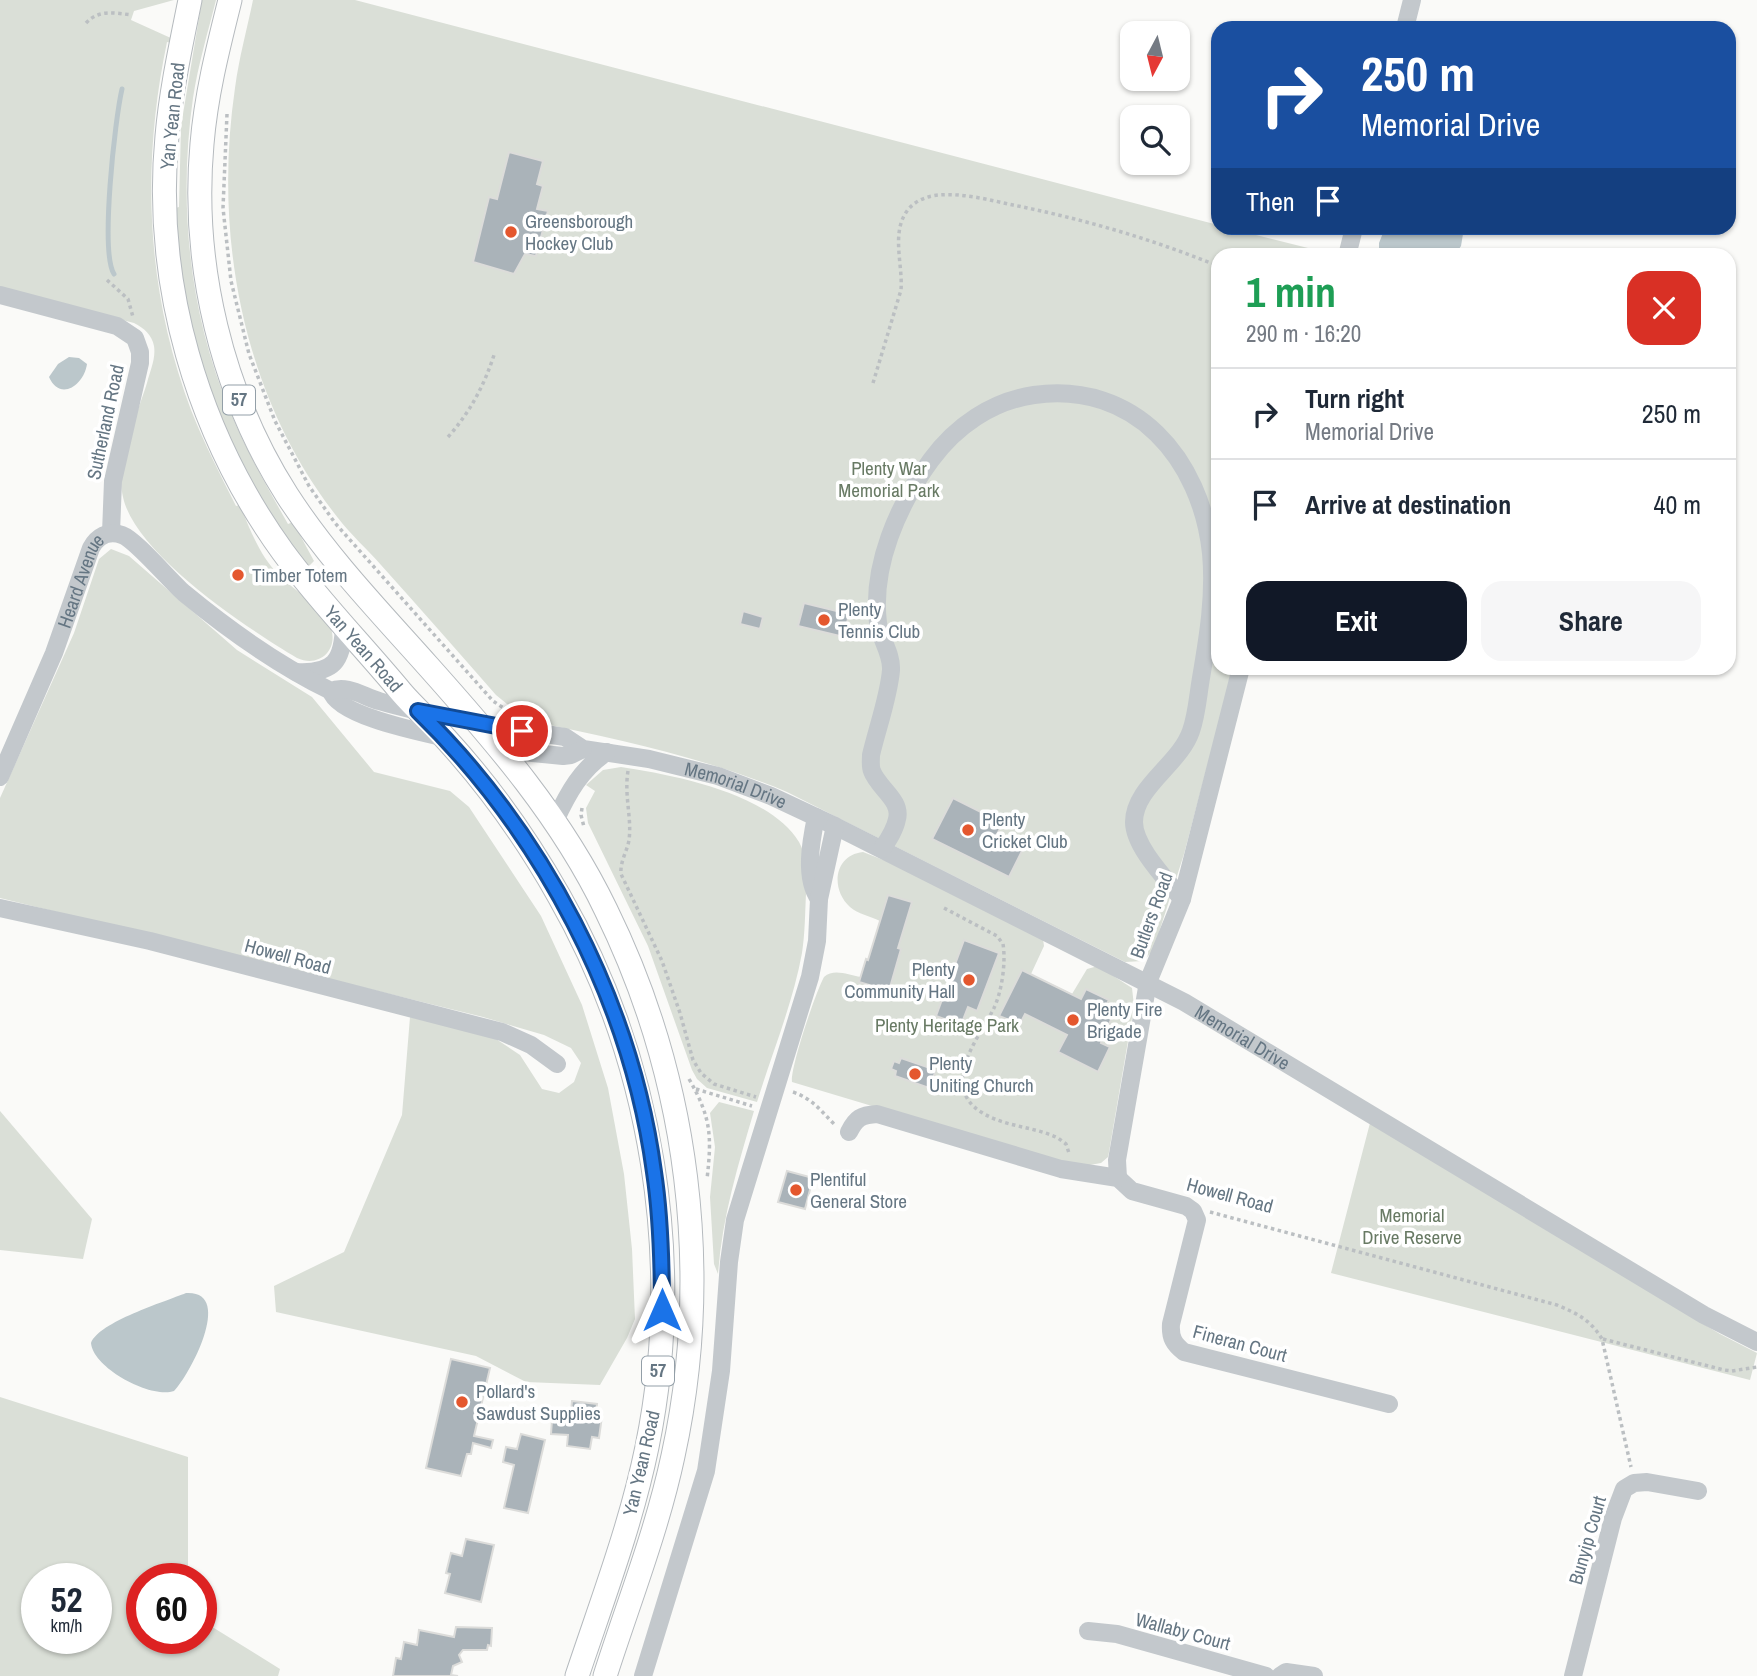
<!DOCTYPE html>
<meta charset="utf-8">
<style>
:root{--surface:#fff;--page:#f6f6f7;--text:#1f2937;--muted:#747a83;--line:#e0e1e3;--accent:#111827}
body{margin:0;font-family:"Archivo Narrow",sans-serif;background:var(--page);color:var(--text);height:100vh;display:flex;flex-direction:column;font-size:26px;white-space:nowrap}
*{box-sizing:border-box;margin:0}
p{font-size:23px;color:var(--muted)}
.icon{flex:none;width:38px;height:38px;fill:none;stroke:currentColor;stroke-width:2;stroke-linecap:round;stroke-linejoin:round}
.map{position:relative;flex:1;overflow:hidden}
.sheet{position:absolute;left:1211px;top:248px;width:525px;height:427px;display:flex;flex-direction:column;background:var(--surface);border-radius:21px;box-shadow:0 2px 5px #0004}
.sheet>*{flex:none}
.banner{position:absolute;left:1211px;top:21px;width:525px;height:214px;border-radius:21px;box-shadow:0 2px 5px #0004;background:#1a4fa0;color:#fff;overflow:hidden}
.needle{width:46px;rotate:187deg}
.fabs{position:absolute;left:1120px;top:21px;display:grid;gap:14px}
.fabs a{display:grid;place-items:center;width:70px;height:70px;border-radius:14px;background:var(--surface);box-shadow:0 2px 5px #0004;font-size:35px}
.speed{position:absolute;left:21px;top:1563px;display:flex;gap:14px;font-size:35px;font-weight:700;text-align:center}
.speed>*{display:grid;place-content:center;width:91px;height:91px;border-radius:50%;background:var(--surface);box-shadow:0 2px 5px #0004;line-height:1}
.speed small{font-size:18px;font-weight:400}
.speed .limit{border:10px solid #d22;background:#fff;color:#111}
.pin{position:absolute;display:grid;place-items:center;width:60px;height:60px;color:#fff;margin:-30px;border:4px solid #fff;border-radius:50%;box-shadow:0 2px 7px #0007}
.me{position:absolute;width:77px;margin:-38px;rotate:0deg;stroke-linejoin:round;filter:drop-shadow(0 0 5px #0008)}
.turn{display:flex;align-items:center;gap:24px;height:147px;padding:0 35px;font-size:32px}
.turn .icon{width:91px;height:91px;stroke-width:2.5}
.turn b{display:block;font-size:49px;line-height:60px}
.then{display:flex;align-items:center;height:66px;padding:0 35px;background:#0003;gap:14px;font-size:26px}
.round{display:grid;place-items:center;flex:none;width:74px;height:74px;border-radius:21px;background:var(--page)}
.head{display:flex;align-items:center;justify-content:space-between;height:119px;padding:0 35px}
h1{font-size:42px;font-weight:800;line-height:52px;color:#1e9e55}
.cta{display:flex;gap:14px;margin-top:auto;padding:14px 35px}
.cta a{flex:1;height:80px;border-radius:21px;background:var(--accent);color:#fff;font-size:28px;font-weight:800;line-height:80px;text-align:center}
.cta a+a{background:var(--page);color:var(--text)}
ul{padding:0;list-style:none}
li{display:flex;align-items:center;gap:21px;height:91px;padding:0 35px;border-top:2px solid var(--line)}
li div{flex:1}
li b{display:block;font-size:26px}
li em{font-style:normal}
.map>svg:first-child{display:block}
.green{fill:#dadfd7;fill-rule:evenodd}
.water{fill:#bbc7cb}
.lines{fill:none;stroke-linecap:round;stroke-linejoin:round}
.stream{stroke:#bbc7cb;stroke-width:5}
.building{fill:#aab3b9;stroke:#dcdcda;stroke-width:2}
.major-casing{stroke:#b5babe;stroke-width:25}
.path{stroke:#bbbfc2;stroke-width:3.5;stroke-dasharray:3.5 3.5;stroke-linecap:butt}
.minor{stroke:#c3c8cc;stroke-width:18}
.major{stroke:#fff;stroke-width:23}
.route-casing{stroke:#114b97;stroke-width:18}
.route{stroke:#1a73e8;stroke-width:12}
.poi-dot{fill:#e4572e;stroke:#fff;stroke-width:2.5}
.labels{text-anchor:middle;stroke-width:7;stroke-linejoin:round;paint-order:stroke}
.shield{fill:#fff;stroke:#939fa8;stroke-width:2}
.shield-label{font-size:18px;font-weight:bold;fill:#657683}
.street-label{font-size:19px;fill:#657683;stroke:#fff}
.poi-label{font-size:19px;fill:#657683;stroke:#fff;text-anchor:start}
.park-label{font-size:19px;fill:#687a64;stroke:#fff}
</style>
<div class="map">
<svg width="1757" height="1676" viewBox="0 0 1757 1676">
<rect width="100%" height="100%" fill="#fafaf8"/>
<g class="green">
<path d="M0,0H174L134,11L131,20L173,39L172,43L167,42C141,166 146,290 191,410C204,443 220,474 236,506L240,505C250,530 260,556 279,575C296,592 318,603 329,624C341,647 321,669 297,658C248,629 135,554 123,497C115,464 137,415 147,383C150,371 156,359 154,346C152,335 144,328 134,323L0,288Z"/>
<path d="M202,0H216C208,32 198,65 193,98C178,203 189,313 230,411C246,450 267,487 288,524L293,522L314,561L308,567C240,486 193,376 180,271C178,250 177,229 175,208L179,207L181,126Z"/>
<path d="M253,0H355L1218,225V228H1228L1336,255L1218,256V668L1233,669L1184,854L1153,951L1143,961L1125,962L787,792C706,758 621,740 535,722L536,714L507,704L496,695C458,652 420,608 381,565C367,549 351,535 338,518C243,398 213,237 235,88C239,58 247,29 253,0Z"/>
<polygon points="111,549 129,556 237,650 312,697 374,772 450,791 469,807 541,916 582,1005 608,1088 624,1174 632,1249 635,1319 627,1338 600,1385 526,1382 476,1356 276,1312 274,1286 344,1252 402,1115 410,1017 493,1037 520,1055 542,1089 559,1093 574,1082 581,1063 571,1048 544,1035 483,1017 0,898 0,798 74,633 99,559"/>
<path d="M621,767C674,775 769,793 799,842C808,858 806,877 806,894C805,914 805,934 802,953C793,1003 772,1053 757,1102L707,1088L697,1079L692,1070L648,946L588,823L586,808L595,791L586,785L603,770Z"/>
<path d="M863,852L886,861L1043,939L1044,946L1031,974L1072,994L1087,969L1098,966L1132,988L1134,1006L1109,1152L1108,1157L1101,1163L1084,1166L1022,1151L792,1082C790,1068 816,991 824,977C834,968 848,975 861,977L866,959L868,960L880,921C870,916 858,914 850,907C830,889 834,855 863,852Z"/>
<path d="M719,1102L754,1111C738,1165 722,1218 718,1274L714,1264L710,1197L715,1147L710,1113Z"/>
<polygon points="0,1111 92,1219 83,1259 0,1250"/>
<polygon points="1370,1123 1720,1334 1757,1353 1750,1380 1331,1273"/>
<path d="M0,1397L188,1457V1578H142V1638H201V1620L280,1669L278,1676H0ZM37,1578H96V1638H37Z"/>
</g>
<g class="water">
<polygon points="1385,228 1464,228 1461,246 1455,255 1379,255 1379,243"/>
<path d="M69,357L79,358L87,364C84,385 60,402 49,377L58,364Z"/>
<path d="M186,1293C235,1290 190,1375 174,1391C151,1399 93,1368 91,1343C99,1322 164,1302 186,1293Z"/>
</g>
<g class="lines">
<path class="stream" d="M114,274C100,252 115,119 122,89"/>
</g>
<g class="building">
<polygon points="509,152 543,161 537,184 543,186 537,209 548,211 536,256 525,254 514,274 473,262 489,197 497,199"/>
<polygon points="804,603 849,614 844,637 798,626"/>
<polygon points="743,611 763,617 760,629 740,624"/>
<polygon points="953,798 1003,823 995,838 1022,851 1009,877 932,839"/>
<polygon points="888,895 912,902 898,948 901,949 889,991 859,982 866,959 868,960"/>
<polygon points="964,940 999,953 977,1011 968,1007 961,1025 936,1016"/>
<polygon points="1022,970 1081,999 1086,989 1109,1000 1107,1004 1116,1008 1101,1043 1110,1047 1098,1072 1058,1052 1067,1035 1025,1014 1020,1024 999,1016"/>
<polygon points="901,1058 936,1070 929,1088 895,1076 896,1071 891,1069 894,1061 899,1063"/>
<polygon points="787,1171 813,1178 805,1209 778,1202"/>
<polygon points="451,1359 490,1368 474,1436 493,1440 491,1448 473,1443 471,1454 467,1454 461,1476 426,1468"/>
<polygon points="572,1401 597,1404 596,1415 602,1416 599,1438 592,1437 590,1449 567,1446 568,1435 551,1434 552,1420 562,1421 564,1411 571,1412"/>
<polygon points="521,1434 545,1440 528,1513 504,1508 514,1465 503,1462 506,1447 517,1449"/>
<polygon points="466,1539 494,1545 481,1602 445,1593 450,1574 446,1573 451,1553 462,1556"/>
<polygon points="456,1627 492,1628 491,1646 488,1645 487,1650 463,1650 459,1655 462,1662 453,1666 451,1675 458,1676 393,1676 396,1658 401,1659 404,1642 417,1645 419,1630 454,1637"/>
</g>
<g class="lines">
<defs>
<g id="major">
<path id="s3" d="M190,0C181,45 171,90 167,136C153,283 197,433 283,552C319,601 363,646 402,693C416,709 432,723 446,739C489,786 528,841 559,896C653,1060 685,1262 647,1447C631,1525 602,1601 577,1676"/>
<path d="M230,0C218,48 206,95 202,144C191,265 222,393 287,495C327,557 379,611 428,666C495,741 562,818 606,910C689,1079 713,1273 673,1456C657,1531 628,1604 605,1676"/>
</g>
</defs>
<use href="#major" class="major-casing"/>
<g class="path">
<path d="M86,23C99,9 115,13 132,15"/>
<polyline points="227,114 223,208 231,281 249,354 275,421 309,486 335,523 493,701 505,709"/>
<polyline points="107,280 128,299 133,317"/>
<path d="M873,383L901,290C903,265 891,233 907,211C914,201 927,196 939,195C963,193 990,200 1013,205C1083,219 1152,239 1218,266"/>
<path d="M448,437C470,412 484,386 494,355"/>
<path d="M628,771C624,796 632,818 629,840C627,852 620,861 621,874L662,961L680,1013L693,1060L701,1073L714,1084L756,1097"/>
<polyline points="582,808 581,815 584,827"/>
<path d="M944,908L997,936L1003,944C1006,962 1002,991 994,1008C979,1038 939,1085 981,1112C1004,1127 1033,1126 1058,1138L1066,1144L1069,1153"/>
<path d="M689,1079C711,1117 712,1136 707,1179"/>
<polyline points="696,1089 752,1106"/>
<path d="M793,1092C813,1099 821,1111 835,1125"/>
<path d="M1210,1212L1557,1305C1576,1313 1591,1320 1602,1339L1631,1467"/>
<polyline points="1603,1339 1724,1370 1732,1371 1757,1367"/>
</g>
<g class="minor">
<polyline points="1405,28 1412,0"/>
<polyline points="1347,256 1354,228"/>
<polyline points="0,295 117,326 135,338 140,352 140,363 113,481 111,533"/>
<path d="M296,672C334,674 343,661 344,625"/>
<path d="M331,691C338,716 421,732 446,738"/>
<path id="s1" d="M481,724L565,737L583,749L649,759L718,776L771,796L835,826L1184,1002L1704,1315L1757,1342"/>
<polyline points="502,750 563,756 571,755 583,749"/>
<path id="s2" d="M0,777L54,653L91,548C97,537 108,530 122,535C136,540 169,580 184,593C230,631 278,665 331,691C347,684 364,697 379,701C392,705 405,708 418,711"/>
<path d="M816,817C811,841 804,878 819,899"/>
<path d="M555,821C568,793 581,769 607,752"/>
<path d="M882,849C888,840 895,830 897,819C902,800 878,788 872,771C870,766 871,760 871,755C877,729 889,696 891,670C892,653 880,639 878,623C871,566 898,505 931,460C956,426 992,401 1034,395C1135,381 1201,459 1211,553C1215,595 1208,637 1201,678C1198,695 1197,714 1191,731C1180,764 1134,787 1134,822C1134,847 1167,880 1182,899"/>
<polyline points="0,908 150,941 502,1032 531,1045 557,1064"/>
<path d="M849,1132C856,1118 861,1115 877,1114L1061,1169L1118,1178L1132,1191L1186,1206L1193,1211L1197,1220L1171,1324C1170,1338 1174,1344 1184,1352L1389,1404"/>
<polyline points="1118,1178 1117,1160 1148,982 1182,899 1241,668"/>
<polyline points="1088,1631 1117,1634 1266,1676"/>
<polyline points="643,1676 706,1471 721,1371 729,1262 735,1220 810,977 817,941 819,899 835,826"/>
<polyline points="1280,1676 1286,1672 1314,1676"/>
<polyline points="1573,1676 1613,1518 1624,1489 1634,1483 1647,1482 1698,1491"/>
</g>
<use href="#major" class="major"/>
</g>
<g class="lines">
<defs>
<path id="route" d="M522,731L418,711C542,832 631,1000 654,1172C661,1218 662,1263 662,1310"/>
</defs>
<use href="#route" class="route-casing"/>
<use href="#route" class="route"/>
</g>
<g class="poi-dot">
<circle cx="511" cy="232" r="7"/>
<circle cx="238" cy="575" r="7"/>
<circle cx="824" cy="620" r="7"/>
<circle cx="968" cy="830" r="7"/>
<circle cx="969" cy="980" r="7"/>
<circle cx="1073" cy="1020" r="7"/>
<circle cx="915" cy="1074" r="7"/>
<circle cx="796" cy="1190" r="7"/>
<circle cx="462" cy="1402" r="7"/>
</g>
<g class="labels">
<g class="shield">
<rect x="223" y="385.5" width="32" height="29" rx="5"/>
<rect x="642" y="1356.5" width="32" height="29" rx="5"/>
</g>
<g class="shield-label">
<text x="239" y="406">57</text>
<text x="658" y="1377">57</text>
</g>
<g class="street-label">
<text transform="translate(172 116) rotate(-84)" y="7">Yan Yean Road</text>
<text transform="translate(105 422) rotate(-78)" y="7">Sutherland Road</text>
<text dy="7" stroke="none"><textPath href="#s2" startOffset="212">Heard Avenue</textPath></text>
<text dy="7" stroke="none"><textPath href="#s3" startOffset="705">Yan Yean Road</textPath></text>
<text dy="7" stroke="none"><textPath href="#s1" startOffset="264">Memorial Drive</textPath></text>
<text transform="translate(1151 915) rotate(-70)" y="7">Butlers Road</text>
<text transform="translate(288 956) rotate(15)" y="7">Howell Road</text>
<text dy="7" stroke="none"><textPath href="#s1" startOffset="831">Memorial Drive</textPath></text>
<text transform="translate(1230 1195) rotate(15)" y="7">Howell Road</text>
<text transform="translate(1240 1343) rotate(15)" y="7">Fineran Court</text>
<text transform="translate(641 1463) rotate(-77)" y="7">Yan Yean Road</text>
<text transform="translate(1587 1540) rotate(-74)" y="7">Bunyip Court</text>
<text transform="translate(1183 1631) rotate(15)" y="7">Wallaby Court</text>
</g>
<g class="poi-label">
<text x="525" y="228">Greensborough<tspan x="525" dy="22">Hockey Club</tspan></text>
<text x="252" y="582">Timber Totem</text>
<text x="838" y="616">Plenty<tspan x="838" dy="22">Tennis Club</tspan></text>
<text x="982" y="826">Plenty<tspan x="982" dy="22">Cricket Club</tspan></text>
<text x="955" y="976" text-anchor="end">Plenty<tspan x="955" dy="22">Community Hall</tspan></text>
<text x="1087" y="1016">Plenty Fire<tspan x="1087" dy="22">Brigade</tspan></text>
<text x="929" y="1070">Plenty<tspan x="929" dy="22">Uniting Church</tspan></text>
<text x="810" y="1186">Plentiful<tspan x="810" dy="22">General Store</tspan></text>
<text x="476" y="1398">Pollard's<tspan x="476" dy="22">Sawdust Supplies</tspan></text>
</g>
<g class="park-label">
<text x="889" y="475">Plenty War<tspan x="889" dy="22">Memorial Park</tspan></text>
<text x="947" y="1032">Plenty Heritage Park</text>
<text x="1412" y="1222">Memorial<tspan x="1412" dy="22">Drive Reserve</tspan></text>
</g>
</g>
</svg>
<div class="fabs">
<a><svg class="needle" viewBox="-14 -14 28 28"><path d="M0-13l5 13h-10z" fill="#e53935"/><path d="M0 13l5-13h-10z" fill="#747a83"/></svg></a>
<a><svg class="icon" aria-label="search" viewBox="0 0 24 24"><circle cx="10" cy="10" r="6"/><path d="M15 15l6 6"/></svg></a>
</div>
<div class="speed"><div>52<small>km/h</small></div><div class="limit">60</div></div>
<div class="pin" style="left:522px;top:731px;background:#d93025"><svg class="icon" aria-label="arrive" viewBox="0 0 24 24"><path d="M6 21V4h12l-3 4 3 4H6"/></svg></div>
<svg class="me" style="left:662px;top:1310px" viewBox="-20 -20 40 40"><path d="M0-17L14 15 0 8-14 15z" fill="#1a73e8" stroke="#fff" stroke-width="4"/></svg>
<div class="banner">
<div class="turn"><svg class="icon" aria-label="right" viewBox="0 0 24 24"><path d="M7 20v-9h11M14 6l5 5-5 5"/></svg><div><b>250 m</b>Memorial Drive</div></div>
<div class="then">Then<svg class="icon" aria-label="arrive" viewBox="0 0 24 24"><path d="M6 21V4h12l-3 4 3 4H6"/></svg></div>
</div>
<section class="sheet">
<div class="head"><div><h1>1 min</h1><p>290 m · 16:20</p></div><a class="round" style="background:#d93025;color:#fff"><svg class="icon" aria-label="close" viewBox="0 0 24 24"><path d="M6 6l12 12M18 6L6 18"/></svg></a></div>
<ul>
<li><svg class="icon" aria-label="right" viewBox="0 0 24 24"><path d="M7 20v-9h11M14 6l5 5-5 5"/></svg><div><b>Turn right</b><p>Memorial Drive</p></div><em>250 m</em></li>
<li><svg class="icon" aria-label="arrive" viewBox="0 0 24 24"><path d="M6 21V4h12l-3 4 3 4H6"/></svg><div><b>Arrive at destination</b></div><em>40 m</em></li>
</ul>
<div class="cta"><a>Exit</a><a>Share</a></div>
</section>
</div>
